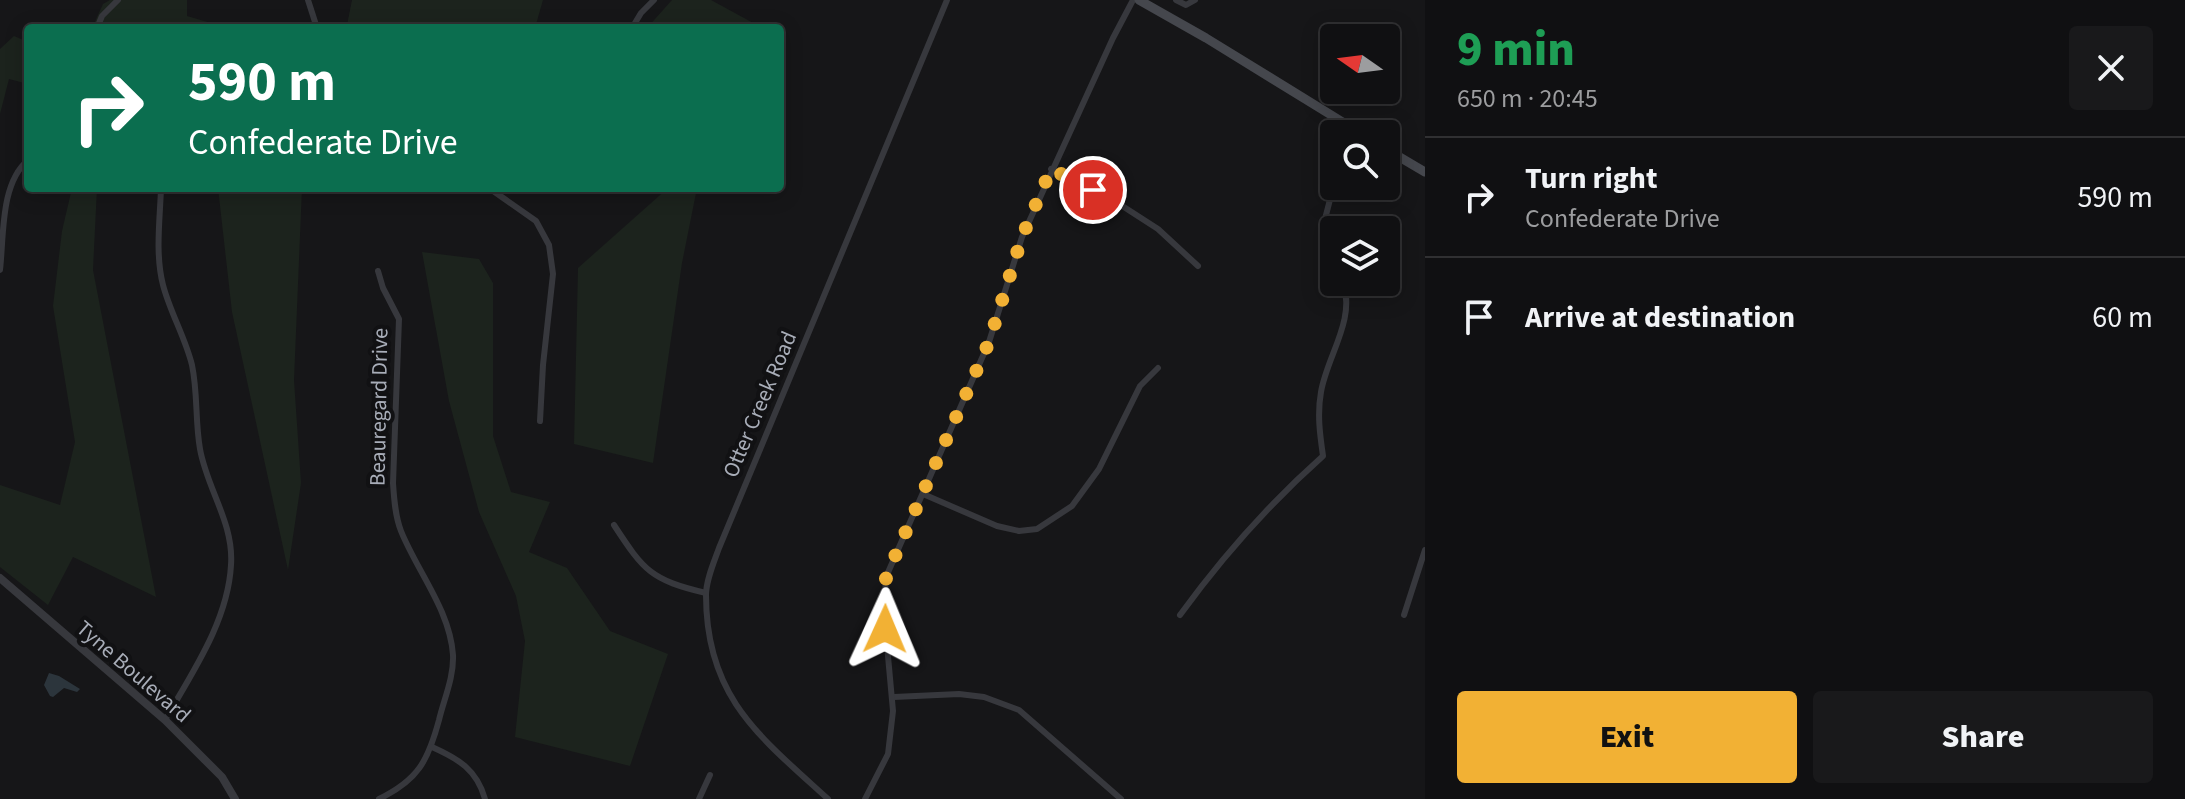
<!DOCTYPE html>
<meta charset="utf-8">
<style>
:root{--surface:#101012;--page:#19191b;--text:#f1f3f6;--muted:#9c9d9f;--line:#303032;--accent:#f2b134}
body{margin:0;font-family:"Source Sans 3",sans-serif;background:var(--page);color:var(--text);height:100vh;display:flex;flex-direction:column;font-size:30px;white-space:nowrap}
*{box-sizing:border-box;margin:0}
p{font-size:26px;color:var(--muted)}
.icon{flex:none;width:44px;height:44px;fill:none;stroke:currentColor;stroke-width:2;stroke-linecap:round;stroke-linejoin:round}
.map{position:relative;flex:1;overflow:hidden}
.side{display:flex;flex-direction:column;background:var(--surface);width:760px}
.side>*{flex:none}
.top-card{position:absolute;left:24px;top:24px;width:760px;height:168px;border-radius:8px;box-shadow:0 4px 20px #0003,0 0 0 2px var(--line);background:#0b6e4f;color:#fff;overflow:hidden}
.needle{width:52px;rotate:284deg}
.buttons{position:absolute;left:1320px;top:24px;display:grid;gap:16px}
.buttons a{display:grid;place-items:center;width:80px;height:80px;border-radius:8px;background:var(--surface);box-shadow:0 4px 20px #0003,0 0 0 2px var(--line);font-size:40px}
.pin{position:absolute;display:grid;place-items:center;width:68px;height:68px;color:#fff;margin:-34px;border:4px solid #fff;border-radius:50%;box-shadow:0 2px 8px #0007}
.me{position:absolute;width:88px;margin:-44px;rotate:1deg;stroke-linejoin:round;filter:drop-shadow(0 0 6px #0008)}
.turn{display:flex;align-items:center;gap:28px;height:168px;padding:0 32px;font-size:36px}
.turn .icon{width:104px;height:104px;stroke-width:2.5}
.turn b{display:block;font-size:56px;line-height:68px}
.round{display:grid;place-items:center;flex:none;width:84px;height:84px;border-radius:8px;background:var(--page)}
.headline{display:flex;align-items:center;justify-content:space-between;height:136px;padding:0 32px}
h1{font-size:48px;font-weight:800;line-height:60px;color:#1e9e55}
.cta{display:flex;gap:16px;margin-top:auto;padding:16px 32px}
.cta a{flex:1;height:92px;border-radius:8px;background:var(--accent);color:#111;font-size:32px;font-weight:800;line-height:92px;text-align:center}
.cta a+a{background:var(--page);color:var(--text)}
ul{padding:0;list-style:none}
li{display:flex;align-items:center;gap:24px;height:120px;padding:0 32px;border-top:2px solid var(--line)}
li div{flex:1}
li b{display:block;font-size:30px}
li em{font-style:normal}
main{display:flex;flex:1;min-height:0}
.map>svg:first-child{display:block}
.green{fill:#1c231d}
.water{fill:#2c353c}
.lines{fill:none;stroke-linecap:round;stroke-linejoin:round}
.minor{stroke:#37383d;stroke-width:6}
.tertiary{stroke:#37383d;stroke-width:8}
.secondary{stroke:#45474d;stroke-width:9}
.route{stroke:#f2b134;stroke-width:14;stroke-dasharray:0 25.2}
.labels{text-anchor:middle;stroke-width:8;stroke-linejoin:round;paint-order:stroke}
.street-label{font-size:22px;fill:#a8adb8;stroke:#111113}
</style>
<main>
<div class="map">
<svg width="1425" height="799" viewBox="0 0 1425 799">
<rect width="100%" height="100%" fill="#161618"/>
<g class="green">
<polygon points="110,0 187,0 187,16 228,28 92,28 103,4"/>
<polygon points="352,0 543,0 535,28 356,28 347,25"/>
<polygon points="672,0 711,0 755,24 753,28 647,28"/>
<polygon points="14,36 28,42 28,84 9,79 0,114 0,49"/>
<polygon points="72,188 97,188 93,270 156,597 73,557 48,605 0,567 0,485 60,505 75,442 53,306 62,231"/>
<polygon points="218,188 302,188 294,380 301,483 288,570 232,312"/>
<polygon points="668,188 697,188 682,263 653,463 574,444 578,268"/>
<polygon points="422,252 479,259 493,283 493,436 511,492 550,502 529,552 567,568 610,631 668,654 630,766 515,737 525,641 516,596 479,512 449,401"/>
</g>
<polygon class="water" points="49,673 59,676 80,689 77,692 64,688 53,697 50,696 44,685"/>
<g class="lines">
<g class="minor">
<polyline points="308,0 317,28"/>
<polyline points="1176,0 1186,5 1195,0"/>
<polyline points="97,28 102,16 118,0"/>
<polyline points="632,28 641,13 654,0"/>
<polyline points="1051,169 1113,200 1158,229 1198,266"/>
<polyline points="1334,184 1325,219 1334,256"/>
<path d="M161,188C160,219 155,254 163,285C170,312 185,337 192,365C198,394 195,421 200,449C207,489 234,523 231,565C228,621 192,673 165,720"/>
<polyline points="489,188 536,221 549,245 553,274 543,365 540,421"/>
<path d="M0,270C4,236 0,184 28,160"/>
<path d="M378,271L383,288L399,319L393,483C394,498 395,516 401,531C417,571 450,610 453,655C454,677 444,699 439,720C428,761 418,780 379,799"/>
<polyline points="923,494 997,526 1019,531 1037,529 1072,506 1099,469 1140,386 1158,368"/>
<path d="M614,525C644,571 651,580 706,593"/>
<path d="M1180,615C1223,556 1269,504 1323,456C1320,435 1317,414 1321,392C1327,356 1356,320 1343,282"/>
<polyline points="1404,615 1425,550"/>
<polyline points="894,697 959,694 984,697 1019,710 1121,799"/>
<path d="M432,747C459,759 477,770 485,799"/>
<polyline points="699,799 710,775"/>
<path d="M828,799C759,736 706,697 706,595C706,580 714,562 719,548L947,0"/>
<polyline points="865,799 888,754 893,711 884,612 886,577 989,342 1022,237 1113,38 1133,0"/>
</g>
<polyline class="tertiary" points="0,578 165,720 222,777 235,799"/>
<g class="secondary">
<polyline points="1139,0 1206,38 1362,134"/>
<polyline points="1386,149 1425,172"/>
</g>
</g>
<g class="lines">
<polyline class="route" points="885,629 886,577 989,342 1022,237 1051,169 1093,190"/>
</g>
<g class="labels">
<g class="street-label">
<text transform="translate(759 404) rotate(-67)" y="8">Otter Creek Road</text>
<text transform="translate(378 407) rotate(-89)" y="8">Beauregard Drive</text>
<text transform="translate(134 671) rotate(41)" y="8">Tyne Boulevard</text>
</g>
</g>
</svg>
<div class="buttons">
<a><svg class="needle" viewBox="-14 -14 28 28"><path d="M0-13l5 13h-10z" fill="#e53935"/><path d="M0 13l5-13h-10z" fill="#9c9d9f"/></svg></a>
<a><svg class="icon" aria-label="search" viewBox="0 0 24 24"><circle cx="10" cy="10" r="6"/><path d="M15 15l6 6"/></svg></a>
<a><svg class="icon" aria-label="layers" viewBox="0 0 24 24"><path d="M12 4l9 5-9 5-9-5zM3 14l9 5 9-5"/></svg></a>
</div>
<div class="pin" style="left:1093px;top:190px;background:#d93025"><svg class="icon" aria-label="arrive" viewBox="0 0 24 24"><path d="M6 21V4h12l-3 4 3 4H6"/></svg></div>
<svg class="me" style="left:885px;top:629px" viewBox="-20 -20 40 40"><path d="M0-17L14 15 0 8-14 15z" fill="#f2b134" stroke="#fff" stroke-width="4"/></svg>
<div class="top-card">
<div class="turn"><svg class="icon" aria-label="right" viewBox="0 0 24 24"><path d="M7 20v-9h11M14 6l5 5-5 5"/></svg><div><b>590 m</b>Confederate Drive</div></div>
</div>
</div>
<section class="side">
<div class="headline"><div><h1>9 min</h1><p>650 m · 20:45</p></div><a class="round"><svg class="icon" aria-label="close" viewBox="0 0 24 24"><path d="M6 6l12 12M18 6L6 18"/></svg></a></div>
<ul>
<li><svg class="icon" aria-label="right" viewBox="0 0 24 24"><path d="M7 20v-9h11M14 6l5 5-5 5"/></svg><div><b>Turn right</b><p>Confederate Drive</p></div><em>590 m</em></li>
<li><svg class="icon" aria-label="arrive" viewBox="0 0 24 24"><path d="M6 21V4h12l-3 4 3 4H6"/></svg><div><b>Arrive at destination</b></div><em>60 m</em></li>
</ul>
<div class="cta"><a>Exit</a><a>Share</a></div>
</section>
</main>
